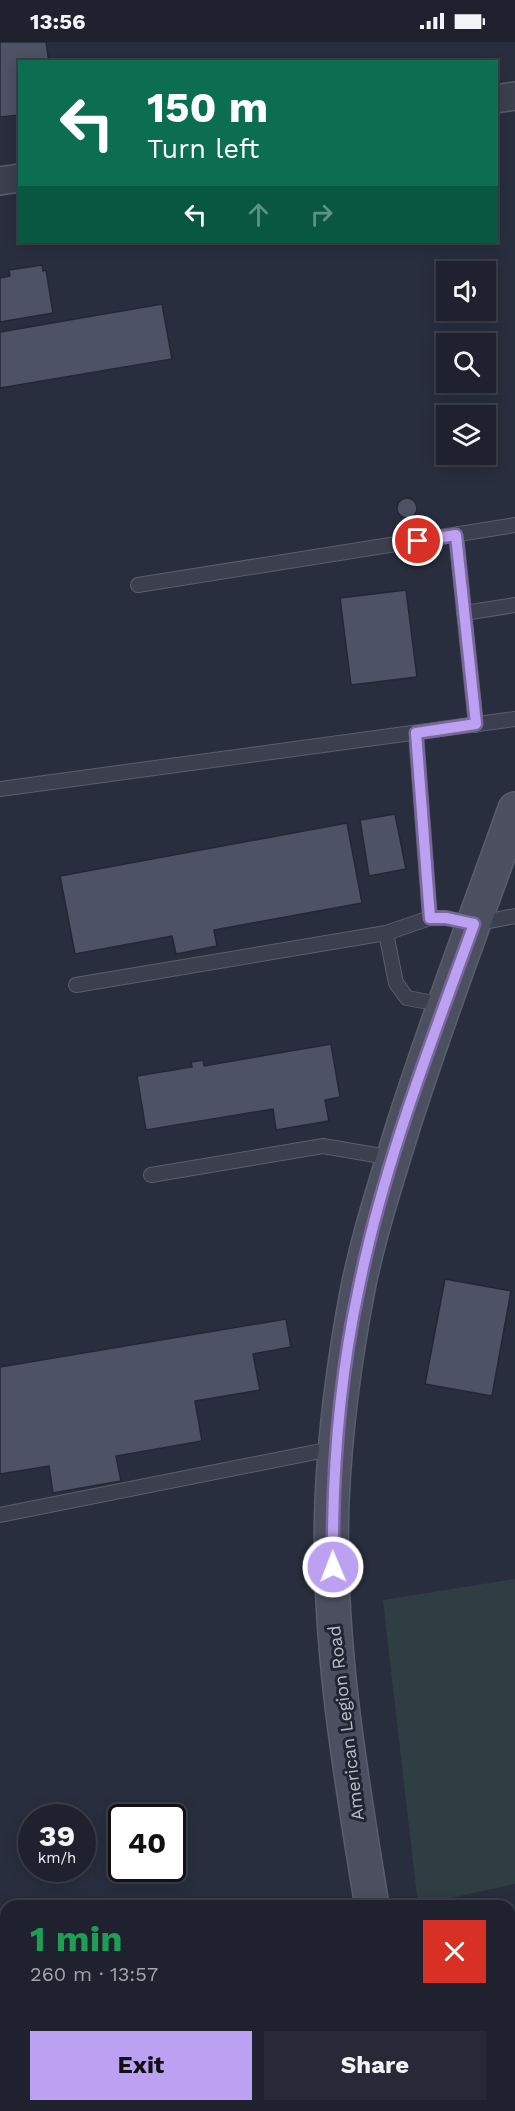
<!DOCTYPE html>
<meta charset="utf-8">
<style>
:root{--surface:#1f222e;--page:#272a36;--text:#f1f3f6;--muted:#a1a4aa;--line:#3c3f4a;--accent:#bca0f2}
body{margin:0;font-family:"Work Sans",sans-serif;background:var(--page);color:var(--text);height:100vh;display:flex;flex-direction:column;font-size:22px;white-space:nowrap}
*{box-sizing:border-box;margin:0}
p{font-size:20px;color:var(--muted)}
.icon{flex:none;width:33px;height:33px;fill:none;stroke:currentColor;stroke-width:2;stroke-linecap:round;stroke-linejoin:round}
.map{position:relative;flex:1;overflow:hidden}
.panel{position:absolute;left:0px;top:1858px;width:516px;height:212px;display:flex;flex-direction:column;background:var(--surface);border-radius:18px 18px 0 0;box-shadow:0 3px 15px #0003,0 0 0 2px var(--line)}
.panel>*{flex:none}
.guide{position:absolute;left:18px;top:18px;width:480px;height:183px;border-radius:0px;box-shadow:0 3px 15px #0003,0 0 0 2px var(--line);background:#0b6e4f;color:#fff;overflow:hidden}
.tools{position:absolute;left:436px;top:219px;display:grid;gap:12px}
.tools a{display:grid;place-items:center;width:60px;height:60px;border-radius:0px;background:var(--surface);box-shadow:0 3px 15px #0003,0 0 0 2px var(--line);font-size:30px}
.speed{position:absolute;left:18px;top:1762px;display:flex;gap:12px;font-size:30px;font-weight:700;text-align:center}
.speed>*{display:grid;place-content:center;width:78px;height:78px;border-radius:50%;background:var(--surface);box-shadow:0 3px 15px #0003,0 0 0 2px var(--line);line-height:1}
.speed small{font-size:15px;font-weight:400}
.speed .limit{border:3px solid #111;border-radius:9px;background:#fff;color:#111}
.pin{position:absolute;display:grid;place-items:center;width:51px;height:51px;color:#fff;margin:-26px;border:3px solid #fff;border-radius:50%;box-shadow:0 2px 6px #0007}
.me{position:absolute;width:66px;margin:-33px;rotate:359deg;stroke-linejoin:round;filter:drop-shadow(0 0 4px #0008)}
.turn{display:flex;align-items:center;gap:21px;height:126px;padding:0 30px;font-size:27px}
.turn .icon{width:78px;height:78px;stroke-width:2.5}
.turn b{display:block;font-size:42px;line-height:51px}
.lanes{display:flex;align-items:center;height:57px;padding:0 30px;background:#0003;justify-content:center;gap:30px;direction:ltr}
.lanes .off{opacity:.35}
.round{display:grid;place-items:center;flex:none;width:63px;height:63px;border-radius:0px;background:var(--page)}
.overview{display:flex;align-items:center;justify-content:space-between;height:102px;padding:0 30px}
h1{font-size:36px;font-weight:700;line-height:45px;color:#1e9e55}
.primary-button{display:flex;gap:12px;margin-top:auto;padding:12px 30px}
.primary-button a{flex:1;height:69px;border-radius:0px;background:var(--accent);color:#111;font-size:24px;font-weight:700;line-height:69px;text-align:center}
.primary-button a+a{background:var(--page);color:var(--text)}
.status{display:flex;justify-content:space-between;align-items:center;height:42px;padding:0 30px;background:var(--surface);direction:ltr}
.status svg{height:16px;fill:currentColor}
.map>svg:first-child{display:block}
.green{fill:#2f3e43}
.building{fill:#4d5264;stroke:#232735;stroke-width:1.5}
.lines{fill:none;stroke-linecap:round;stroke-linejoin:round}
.lane-casing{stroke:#5a5e6c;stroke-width:16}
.street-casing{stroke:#5a5e6c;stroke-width:30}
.secondary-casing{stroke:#5a5e6c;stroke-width:36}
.lane{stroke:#3c404e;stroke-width:14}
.street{stroke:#3c404e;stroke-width:27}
.secondary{stroke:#4b4f60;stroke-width:33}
.route-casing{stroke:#7a689d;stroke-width:15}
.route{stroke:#bca0f2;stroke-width:10}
.labels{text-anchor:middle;stroke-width:6;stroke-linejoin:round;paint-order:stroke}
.street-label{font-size:18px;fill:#b9bcc9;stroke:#212533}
</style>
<div class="status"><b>13:56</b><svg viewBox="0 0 49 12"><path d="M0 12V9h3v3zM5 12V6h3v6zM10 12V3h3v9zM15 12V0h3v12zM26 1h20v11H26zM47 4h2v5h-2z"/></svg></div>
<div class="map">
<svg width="515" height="2069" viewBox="0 0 515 2069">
<rect width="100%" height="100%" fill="#292e3e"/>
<polygon class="green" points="515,1537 515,1842 418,1863 383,1558"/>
<g class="building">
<polygon points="0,0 46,0 49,20 20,20 20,73 0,75"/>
<polygon points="42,223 43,229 46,228 53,271 0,280 0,236 10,234 9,228"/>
<polygon points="162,262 172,317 0,346 0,290"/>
<circle cx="407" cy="466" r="10"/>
<polygon points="406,548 417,635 351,643 340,556"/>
<polygon points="395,772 406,827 369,834 360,778"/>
<polygon points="347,781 362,861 214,888 217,904 176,912 172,894 75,912 60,834"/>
<polygon points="331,1002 340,1055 325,1058 329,1079 276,1088 273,1067 146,1088 137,1034 192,1025 191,1020 203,1018 204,1024"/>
<polygon points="445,1237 511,1249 492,1354 425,1342"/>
<polygon points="286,1277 291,1305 253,1312 260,1348 195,1359 202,1399 116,1414 121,1439 53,1451 49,1424 0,1432 0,1325"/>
<polygon points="510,1936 515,1936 515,1978 511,1978"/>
</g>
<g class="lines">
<defs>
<g id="lane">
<polyline points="456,493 476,683"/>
<polyline points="138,543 515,483"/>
<polyline points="464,571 515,563"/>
<polyline points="416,691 430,876"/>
<polyline points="0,747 515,677"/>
<polyline points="386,891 396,941 407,956 445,963"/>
<polyline points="76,943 386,891 430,876 446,876 474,882 515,874"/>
<polyline points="151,1133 323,1104 393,1116"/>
<polyline points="0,1473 336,1406"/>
</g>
<g id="street">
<polyline points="496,57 515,54"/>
<polyline points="0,139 20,136"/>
</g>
<g id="secondary">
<path d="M372,1864C350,1730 327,1596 332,1459C335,1390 345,1314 358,1246C369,1192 386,1140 402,1088C436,980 477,874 515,767"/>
<polyline points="406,2064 406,2069"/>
</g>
</defs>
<use href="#lane" class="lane-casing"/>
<use href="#street" class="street-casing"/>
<use href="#secondary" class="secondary-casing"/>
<use href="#lane" class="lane"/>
<use href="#street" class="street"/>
<use href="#secondary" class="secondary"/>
</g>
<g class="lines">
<defs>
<path id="route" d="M333,1525C332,1431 339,1337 359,1245C384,1121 431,1001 474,882L446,876H430L416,691L476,682L456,493L418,499"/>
</defs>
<use href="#route" class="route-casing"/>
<use href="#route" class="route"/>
</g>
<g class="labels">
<g class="street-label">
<text transform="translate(346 1681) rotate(-97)" y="6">American Legion Road</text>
</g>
</g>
</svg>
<div class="tools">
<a><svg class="icon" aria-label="sound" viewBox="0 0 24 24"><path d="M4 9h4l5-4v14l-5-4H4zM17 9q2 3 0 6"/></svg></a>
<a><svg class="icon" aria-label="search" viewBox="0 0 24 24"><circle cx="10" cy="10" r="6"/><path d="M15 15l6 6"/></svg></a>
<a><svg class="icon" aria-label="layers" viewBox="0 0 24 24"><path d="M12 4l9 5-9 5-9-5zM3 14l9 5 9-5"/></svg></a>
</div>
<div class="speed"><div>39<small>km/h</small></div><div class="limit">40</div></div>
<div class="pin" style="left:418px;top:499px;background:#d93025"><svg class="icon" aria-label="arrive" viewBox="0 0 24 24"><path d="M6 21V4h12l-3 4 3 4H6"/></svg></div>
<svg class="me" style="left:333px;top:1525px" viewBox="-20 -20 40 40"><circle r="17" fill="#bca0f2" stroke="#fff" stroke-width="3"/><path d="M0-11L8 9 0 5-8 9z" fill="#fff"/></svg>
<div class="guide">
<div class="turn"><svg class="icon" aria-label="left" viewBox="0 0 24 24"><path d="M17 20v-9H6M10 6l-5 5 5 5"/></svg><div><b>150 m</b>Turn left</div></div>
<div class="lanes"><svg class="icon" aria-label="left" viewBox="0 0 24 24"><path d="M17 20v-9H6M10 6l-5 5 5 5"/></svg><svg class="icon off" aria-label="ahead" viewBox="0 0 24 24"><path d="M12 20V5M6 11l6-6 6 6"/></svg><svg class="icon off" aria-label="right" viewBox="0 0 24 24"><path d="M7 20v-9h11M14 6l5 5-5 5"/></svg></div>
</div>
<section class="panel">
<div class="overview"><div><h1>1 min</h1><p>260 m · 13:57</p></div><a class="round" style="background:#d93025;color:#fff"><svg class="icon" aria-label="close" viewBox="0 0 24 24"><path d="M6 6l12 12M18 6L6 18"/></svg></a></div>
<div class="primary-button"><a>Exit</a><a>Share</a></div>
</section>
</div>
